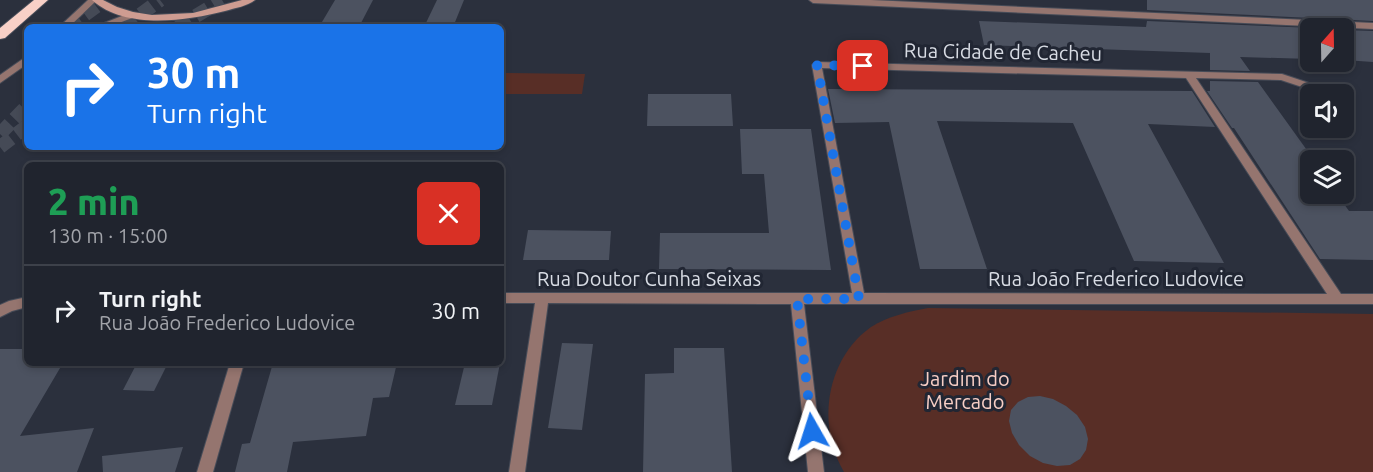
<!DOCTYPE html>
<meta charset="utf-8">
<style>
:root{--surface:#20242e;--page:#282c36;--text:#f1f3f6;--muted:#a2a4aa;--line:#3d414a}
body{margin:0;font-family:Ubuntu,sans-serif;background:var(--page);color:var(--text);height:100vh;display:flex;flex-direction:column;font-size:22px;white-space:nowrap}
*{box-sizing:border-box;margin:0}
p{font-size:20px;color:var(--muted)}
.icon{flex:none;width:33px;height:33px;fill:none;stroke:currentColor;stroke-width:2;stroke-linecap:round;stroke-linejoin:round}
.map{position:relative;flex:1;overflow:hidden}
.details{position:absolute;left:24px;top:162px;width:480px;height:204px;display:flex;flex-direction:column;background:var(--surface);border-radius:9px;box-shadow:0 3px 9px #0003,0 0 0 2px var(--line)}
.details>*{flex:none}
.guide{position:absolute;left:24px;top:24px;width:480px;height:126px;border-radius:9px;box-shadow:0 3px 9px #0003,0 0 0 2px var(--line);background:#1a73e8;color:#fff;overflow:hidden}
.needle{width:39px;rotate:20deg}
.tools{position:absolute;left:1300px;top:18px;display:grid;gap:12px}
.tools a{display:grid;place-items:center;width:54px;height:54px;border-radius:9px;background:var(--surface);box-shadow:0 3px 9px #0003,0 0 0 2px var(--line);font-size:30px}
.pin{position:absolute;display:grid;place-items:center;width:51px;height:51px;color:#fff;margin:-26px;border-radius:12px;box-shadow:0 3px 9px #0006}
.me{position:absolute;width:66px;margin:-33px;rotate:354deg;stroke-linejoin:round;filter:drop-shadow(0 0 4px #0008)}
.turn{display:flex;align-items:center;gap:21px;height:126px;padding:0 24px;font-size:27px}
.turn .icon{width:78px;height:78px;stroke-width:2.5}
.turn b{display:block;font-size:42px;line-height:51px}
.round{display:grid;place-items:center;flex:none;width:63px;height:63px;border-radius:9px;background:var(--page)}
.head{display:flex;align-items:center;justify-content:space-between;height:102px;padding:0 24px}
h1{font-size:36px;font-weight:800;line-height:45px;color:#1e9e55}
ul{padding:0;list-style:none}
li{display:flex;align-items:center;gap:18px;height:90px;padding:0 24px;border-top:2px solid var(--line)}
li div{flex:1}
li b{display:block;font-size:22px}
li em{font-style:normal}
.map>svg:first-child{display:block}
.green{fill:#582e26}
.building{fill:#4c5260}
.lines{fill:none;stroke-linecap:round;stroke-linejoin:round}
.trunk-tunnel{stroke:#454a56;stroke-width:14;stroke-dasharray:14 7;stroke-linecap:butt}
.minor-casing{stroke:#474c58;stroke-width:2}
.tertiary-casing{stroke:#474c58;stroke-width:2}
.secondary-casing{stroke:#474c58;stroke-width:2}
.trunk-casing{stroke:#474c58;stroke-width:2}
.minor{fill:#95756f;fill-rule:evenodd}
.tertiary{fill:#95756f;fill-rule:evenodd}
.secondary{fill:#ce9c91;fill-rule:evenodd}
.trunk{fill:#f8d0c7;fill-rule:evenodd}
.route{stroke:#1a73e8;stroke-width:10;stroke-dasharray:0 18}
.labels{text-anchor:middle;stroke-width:6;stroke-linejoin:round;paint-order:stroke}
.street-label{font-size:20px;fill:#d8dce4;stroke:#212633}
.park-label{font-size:20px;fill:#f7cec5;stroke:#212633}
</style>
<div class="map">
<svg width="1373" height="472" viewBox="0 0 1373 472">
<rect width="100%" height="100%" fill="#2b303d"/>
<g class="green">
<polygon points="501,73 585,74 582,94 501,94"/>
<path d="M928,308L1373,314V472H844C816,425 826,359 871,327C888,316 908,312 928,308Z"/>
</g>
<g class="building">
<polygon points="335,0 373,0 361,23 322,22"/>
<polygon points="437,0 464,0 453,27 424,27"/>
<polygon points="1147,0 1373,0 1373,21 1147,10"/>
<polygon points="979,21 1146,27 1147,21 1314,28 1311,28 1311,59 1240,57 1250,71 1210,70 1210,53 984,45"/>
<polygon points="1344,30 1373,31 1373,62 1344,60"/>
<polygon points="1210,81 1258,82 1314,160 1311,160 1311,194 1337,194 1349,211 1373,211 1373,260 1320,259 1234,128 1232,128 1207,91 1210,91"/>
<polygon points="828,89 1192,91 1215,127 1148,124 1224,263 1134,261 1073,123 937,121 987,269 920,269 889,122 835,123"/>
<polygon points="648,94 731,94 733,126 647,126"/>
<polygon points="740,129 811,129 831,270 659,269 660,233 769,233 764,174 742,174"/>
<polygon points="528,230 611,231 609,260 523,260"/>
<polygon points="562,343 593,344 582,430 548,428"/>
<polygon points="674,348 724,348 732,472 643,472 645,374 674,373"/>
<polygon points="0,349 27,349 27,363 63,363 20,436 94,428 77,472 0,472"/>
<polygon points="137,363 168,363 154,391 123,390"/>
<polygon points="273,363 397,363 389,397 373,398 366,436 293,442 287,472 235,472 242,444 250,443"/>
<polygon points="465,363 500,363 492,405 455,405"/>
<polygon points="1040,396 1053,399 1066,406 1077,415 1085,427 1088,439 1086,450 1080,459 1070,465 1057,466 1043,463 1030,456 1019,445 1012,433 1009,421 1011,410 1018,402 1028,397"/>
<polygon points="183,447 175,472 103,472 102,456"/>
</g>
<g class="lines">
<g class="trunk-tunnel">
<polyline points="68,27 105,0"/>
<polyline points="124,27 160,0"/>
<polyline points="178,27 222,0"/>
<polyline points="0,134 27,106"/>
<polyline points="0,147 27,126"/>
</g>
<defs>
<g id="minor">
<polygon points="809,0 871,0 1373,23 1373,29 813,3"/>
<path d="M817,62L1282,74L1336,92L1337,94H1323L1281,80L1196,78L1341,294H1373V304H804L824,472H808L791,304L548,303L525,472H509L535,303H501V293H852L812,65ZM822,68L1186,78L1327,294L864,293Z"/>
<polygon points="1344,95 1352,98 1352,102 1344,102"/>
<polygon points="27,297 27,307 12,311 0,317 0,305 9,301"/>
<polygon points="230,363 244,363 213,472 197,472"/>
</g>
<g id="tertiary">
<polygon points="88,0 97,0 69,27 59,27"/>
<polygon points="132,12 135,13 135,17 108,27 94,27"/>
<polygon points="27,56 27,64 0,83 0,75"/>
</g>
<path id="secondary" d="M92,0H103L117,7L133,12L152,15L193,13L242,0H255C248,6 235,8 225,11C186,21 125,30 92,0Z"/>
<polygon id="trunk" points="34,0 48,0 5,38 0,39 0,28"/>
</defs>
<use href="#minor" class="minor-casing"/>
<use href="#tertiary" class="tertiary-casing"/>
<use href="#secondary" class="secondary-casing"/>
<use href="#trunk" class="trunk-casing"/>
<use href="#minor" class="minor"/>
<use href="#tertiary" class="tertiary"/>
<use href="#secondary" class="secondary"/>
<use href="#trunk" class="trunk"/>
</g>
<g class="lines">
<polyline class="route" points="812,431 797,299 859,299 817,65 863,66"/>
</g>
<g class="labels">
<g class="street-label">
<text transform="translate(1003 52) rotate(1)" y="7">Rua Cidade de Cacheu</text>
<text x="649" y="286">Rua Doutor Cunha Seixas</text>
<text x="1116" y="286">Rua João Frederico Ludovice</text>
</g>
<g class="park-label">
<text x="965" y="386">Jardim do<tspan x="965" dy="23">Mercado</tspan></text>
</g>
</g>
</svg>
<div class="tools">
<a><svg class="needle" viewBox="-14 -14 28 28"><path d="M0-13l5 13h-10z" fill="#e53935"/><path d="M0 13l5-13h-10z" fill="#a2a4aa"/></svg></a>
<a><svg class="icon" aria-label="sound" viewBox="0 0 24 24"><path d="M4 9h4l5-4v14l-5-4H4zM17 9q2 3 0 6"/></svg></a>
<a><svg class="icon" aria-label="layers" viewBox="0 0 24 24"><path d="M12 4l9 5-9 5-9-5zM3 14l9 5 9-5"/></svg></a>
</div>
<div class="pin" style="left:863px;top:66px;background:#d93025"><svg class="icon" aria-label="arrive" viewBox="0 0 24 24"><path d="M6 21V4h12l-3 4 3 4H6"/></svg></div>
<svg class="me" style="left:812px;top:431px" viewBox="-20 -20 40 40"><path d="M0-17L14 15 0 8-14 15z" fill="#1a73e8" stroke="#fff" stroke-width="4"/></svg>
<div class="guide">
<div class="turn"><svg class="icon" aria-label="right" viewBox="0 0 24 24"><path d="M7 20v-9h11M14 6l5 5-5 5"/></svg><div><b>30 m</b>Turn right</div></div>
</div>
<section class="details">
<div class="head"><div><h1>2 min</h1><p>130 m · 15:00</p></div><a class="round" style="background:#d93025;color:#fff"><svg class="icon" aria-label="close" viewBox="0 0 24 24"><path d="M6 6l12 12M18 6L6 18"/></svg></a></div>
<ul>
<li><svg class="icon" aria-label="right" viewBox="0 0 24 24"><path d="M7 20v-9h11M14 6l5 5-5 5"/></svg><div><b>Turn right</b><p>Rua João Frederico Ludovice</p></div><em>30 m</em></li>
</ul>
</section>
</div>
